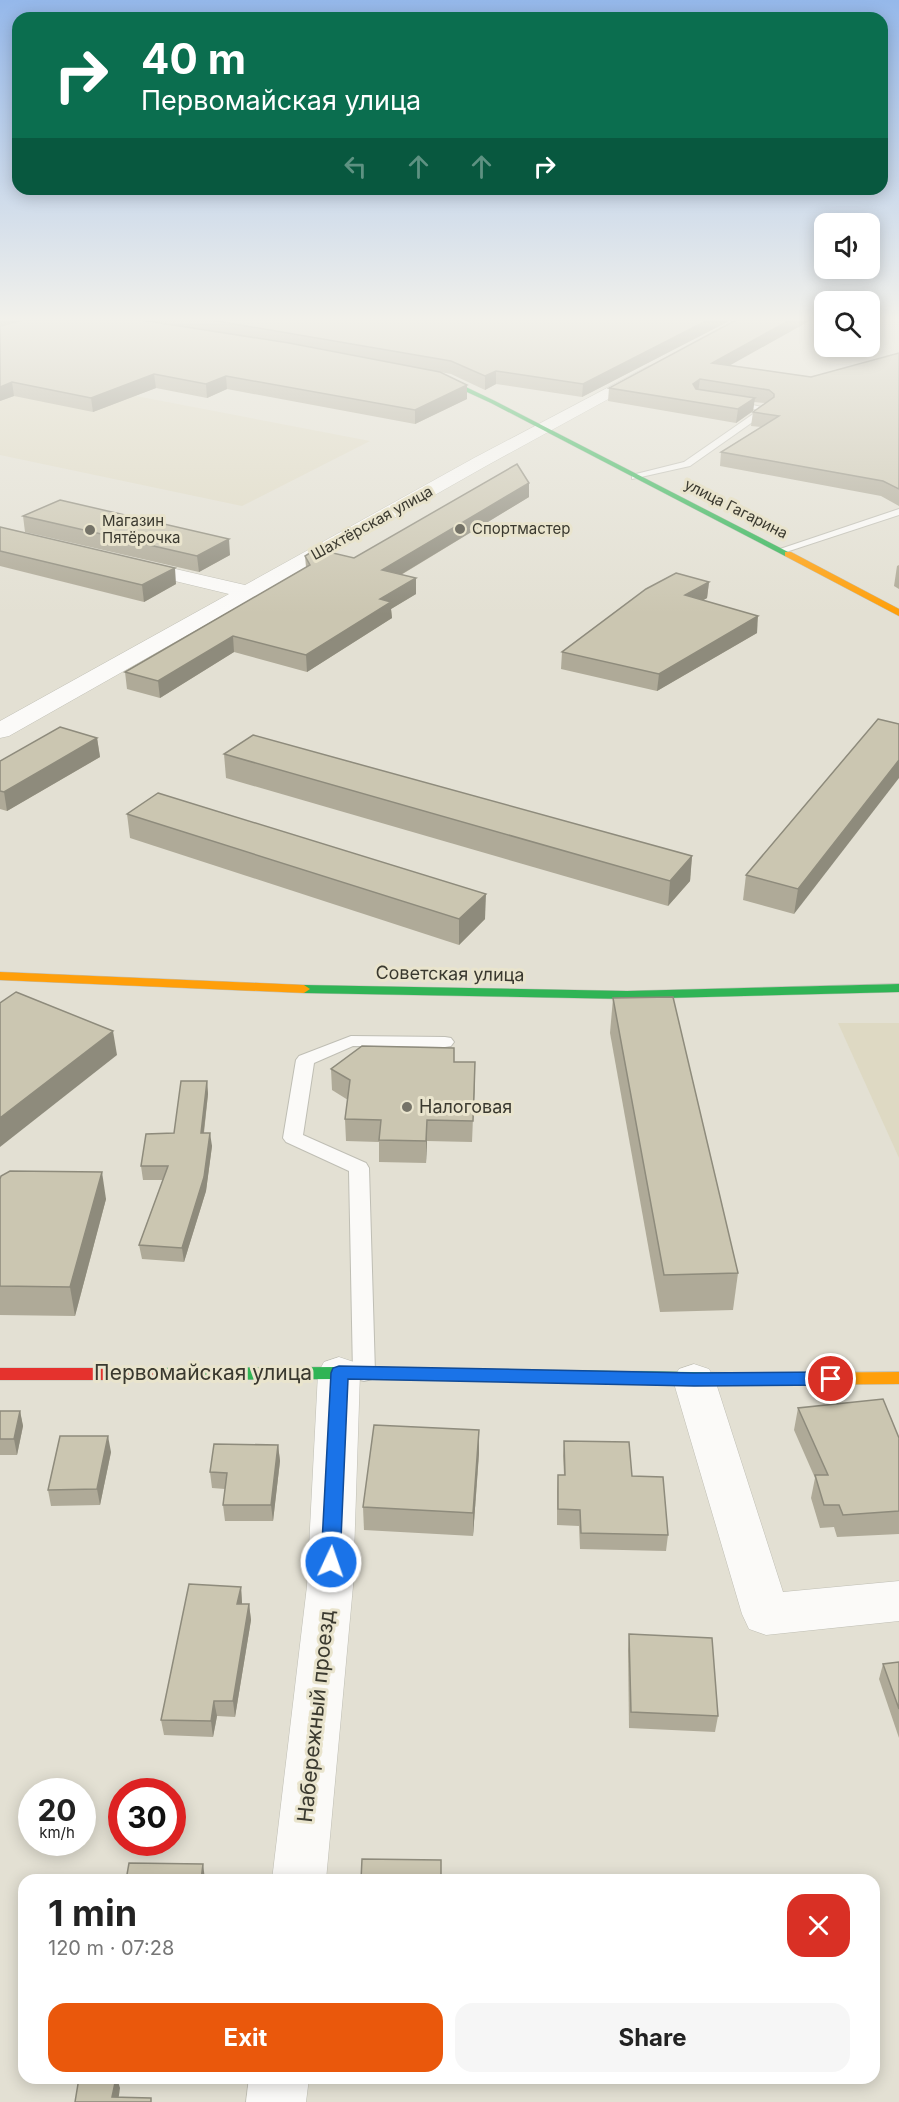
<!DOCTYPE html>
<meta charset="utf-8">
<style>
:root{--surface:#fff;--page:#f6f6f6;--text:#222;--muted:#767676;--accent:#ea580c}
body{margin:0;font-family:Inter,sans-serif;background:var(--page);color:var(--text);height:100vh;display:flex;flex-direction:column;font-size:22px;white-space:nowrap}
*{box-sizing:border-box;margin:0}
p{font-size:20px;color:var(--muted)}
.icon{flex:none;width:33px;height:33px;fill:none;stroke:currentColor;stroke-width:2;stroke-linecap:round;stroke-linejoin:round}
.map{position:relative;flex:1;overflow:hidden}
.details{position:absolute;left:18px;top:1874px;width:862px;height:210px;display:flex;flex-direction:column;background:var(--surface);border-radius:18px;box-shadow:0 3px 15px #0003}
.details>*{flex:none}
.guide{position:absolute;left:12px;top:12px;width:876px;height:183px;border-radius:18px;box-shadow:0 3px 15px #0003;background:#0b6e4f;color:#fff;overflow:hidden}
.fabs{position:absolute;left:814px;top:213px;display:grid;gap:12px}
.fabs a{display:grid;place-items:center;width:66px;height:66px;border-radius:12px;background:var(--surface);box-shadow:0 3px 15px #0003;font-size:30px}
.speed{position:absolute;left:18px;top:1778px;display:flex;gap:12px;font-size:30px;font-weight:700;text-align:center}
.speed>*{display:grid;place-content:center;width:78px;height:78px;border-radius:50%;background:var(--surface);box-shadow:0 3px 15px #0003;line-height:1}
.speed small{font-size:15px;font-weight:400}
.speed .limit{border:9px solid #d22;background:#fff;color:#111}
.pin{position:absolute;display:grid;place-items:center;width:51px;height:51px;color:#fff;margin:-26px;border:3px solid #fff;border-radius:50%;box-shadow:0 2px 6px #0007}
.me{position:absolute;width:66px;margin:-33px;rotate:3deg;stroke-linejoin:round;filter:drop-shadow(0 0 4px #0008)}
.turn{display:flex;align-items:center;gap:21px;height:126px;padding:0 30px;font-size:27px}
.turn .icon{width:78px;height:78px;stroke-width:2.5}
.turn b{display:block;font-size:42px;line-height:51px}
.lanes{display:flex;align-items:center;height:57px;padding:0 30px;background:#0003;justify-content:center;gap:30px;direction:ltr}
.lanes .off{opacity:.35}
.round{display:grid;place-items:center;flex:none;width:63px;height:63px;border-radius:18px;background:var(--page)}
.headline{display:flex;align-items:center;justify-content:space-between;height:102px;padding:0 30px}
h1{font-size:36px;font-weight:700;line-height:45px}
.primary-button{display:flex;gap:12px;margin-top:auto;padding:12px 30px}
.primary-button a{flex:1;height:69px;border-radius:18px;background:var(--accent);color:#fff;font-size:24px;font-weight:700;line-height:69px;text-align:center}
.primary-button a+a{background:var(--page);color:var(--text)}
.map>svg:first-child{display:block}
.built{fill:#ded9c3}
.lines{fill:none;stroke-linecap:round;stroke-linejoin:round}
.lane-casing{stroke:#bfbeb4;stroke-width:2}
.street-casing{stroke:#bfbeb4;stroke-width:1}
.fast-casing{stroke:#bfbeb4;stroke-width:1}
.slow-casing{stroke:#bfbeb4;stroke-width:1}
.jam-casing{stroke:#bfbeb4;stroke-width:1}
.lane{fill:#fbfaf8;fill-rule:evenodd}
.street{fill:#fbfaf8;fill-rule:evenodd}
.fast{fill:#30b455;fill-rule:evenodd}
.slow{fill:#ff9f0a;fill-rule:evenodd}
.jam{fill:#e5322d;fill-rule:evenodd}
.wall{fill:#afaa98}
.shaded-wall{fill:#8e8b7c}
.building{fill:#cbc6b1;stroke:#8e8b7c;stroke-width:1.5}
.route{fill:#1a73e8;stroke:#114b97;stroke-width:1.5}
.poi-dot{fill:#757368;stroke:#e9e4cd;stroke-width:2}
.labels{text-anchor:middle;stroke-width:6;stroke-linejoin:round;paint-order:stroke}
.far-street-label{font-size:15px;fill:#3a392f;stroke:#e9e4cd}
.far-poi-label{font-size:15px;fill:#3a392f;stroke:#e9e4cd;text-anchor:start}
.street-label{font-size:18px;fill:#3a392f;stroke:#e9e4cd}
.poi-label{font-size:18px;fill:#3a392f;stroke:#e9e4cd;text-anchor:start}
.near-street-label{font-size:21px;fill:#3a392f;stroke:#e9e4cd}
</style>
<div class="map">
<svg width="899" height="2102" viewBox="0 0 899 2102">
<rect width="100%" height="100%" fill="#e3e0d3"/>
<g class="built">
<polygon points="0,370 370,441 242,506 0,455"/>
<polygon points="838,1023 899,1023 899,1158"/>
</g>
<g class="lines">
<defs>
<g id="lane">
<polygon points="730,400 771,409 690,466 632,479 632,475 684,462 759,410 727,405 726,403"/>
<polygon points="899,509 899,515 786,552 782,553 777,550"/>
<polygon points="351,1036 445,1037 451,1038 454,1042 451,1046 445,1047 353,1046 314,1063 303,1135 366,1163 369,1168 375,1373 372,1379 364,1381 356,1379 353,1373 349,1171 286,1142 283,1138 296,1060 299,1056"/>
</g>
<g id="street">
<polygon points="649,366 657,371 654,374 486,466 9,736 0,738 0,721 229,594 125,569 122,565 125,561 132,559 245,585 474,458"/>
<polygon points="339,1357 354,1362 360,1373 353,1586 326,1880 272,1880 307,1586 318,1373 324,1362"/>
<polygon points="694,1364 709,1369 715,1380 783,1592 899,1581 899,1621 766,1635 749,1629 742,1614 673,1380 679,1369"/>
<polygon points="249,2078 309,2078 306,2102 246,2102"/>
</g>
<g id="fast">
<polygon points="426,374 447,378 495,401 792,554 785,556 491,403 443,381 424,377"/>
<polygon points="899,984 899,992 627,999 304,993 298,989 304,985 627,991"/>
<polygon points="339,1367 764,1373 770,1374 772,1379 770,1384 764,1385 339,1379 160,1380 154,1379 152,1374 154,1369 160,1368"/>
</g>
<g id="slow">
<polygon points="785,552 791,552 899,609 899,616 785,556"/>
<polygon points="0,972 304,985 310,989 304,993 0,980"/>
<polygon points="899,1372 899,1384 764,1385 758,1384 756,1379 758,1374 764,1373"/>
</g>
<polygon id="jam" points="0,1368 160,1368 166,1369 168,1374 166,1379 160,1380 0,1380"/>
</defs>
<use href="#lane" class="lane-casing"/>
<use href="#street" class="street-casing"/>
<use href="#fast" class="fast-casing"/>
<use href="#slow" class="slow-casing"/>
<use href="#jam" class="jam-casing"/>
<use href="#lane" class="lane"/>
<use href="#street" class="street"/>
<use href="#fast" class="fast"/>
<use href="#slow" class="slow"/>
<use href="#jam" class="jam"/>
</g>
<g class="wall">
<polygon points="0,320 731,320 582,397 496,384 485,390 451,374 440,372 467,399 415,424 227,389 207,398 156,388 93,412 14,396 0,401"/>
<polygon points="811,320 729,365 811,377 899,353 899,506 881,496 720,466 721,452 761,427 751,426 753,412 765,403 754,402 753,411 736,423 608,401 609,388"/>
<polygon points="529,483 529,497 401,575 416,594 391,609 392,618 307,672 234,652 160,698 127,689 125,672 306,567 305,556 354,558"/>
<polygon points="23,516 230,555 199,572 25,532"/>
<polygon points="0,527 176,584 144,602 0,566"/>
<polygon points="899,565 899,589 894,586 897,566"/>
<polygon points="709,582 707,598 703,600 757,633 657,691 561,669 562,652"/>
<polygon points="878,719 794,914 743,900 746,875"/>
<polygon points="97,738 100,757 7,811 0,809 0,761"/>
<polygon points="224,754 692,856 690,881 668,906 226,778"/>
<polygon points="127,814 485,919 459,945 130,838"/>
<polygon points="613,998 738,1273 733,1310 660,1312 610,1033"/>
<polygon points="454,1062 475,1062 472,1142 427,1141 426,1163 379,1162 379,1142 346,1141 345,1119 348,1100 332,1090 331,1069"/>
<polygon points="207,1081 208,1094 204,1133 212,1146 206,1191 184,1262 142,1259 139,1245 163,1180 143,1180 141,1166 174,1133"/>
<polygon points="0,1179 106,1199 75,1316 0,1315"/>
<polygon points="798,1408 899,1438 899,1534 837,1537 834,1527 820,1528 811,1498 815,1478 794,1430"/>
<polygon points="0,1411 20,1411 23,1426 17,1455 0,1455"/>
<polygon points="479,1430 479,1453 473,1536 364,1530 363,1507"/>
<polygon points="564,1441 668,1535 666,1551 580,1549 579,1526 557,1525 557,1491 558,1475 564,1475 563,1456"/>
<polygon points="278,1445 280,1461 273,1521 225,1521 223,1505 225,1489 212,1488 210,1472"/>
<polygon points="111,1452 100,1505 51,1506 48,1490"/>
<polygon points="241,1587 242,1604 249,1604 251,1620 235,1717 217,1716 213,1737 164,1735 161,1720"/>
<polygon points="629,1634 718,1716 715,1732 629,1728 628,1650"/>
<polygon points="899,1662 899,1738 879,1679 883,1664"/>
</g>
<g class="shaded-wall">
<polygon points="0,320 25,320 0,327"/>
<polygon points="708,320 731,320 582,397 583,384"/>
<polygon points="790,320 811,320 711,376 712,363"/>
<polygon points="496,371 496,384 485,390 485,376"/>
<polygon points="154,374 156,388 93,412 91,398"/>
<polygon points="226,376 227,389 207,398 206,384"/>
<polygon points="700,379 698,393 693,384"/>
<polygon points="12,382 14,396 0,401 0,387"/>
<polygon points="467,385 467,399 415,424 415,410"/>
<polygon points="755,398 753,411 736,423 738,409"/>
<polygon points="529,483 529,497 382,586 382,570"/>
<polygon points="229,539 230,555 199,572 197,556"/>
<polygon points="175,568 176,584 144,602 142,585"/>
<polygon points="416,578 416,594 391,609 392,618 307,672 306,655 380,599"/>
<polygon points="709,582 707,598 684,611 685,595"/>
<polygon points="758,616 757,633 657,691 659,674"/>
<polygon points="233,636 234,652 160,698 158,681"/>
<polygon points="97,738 100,757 7,811 4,792"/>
<polygon points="899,760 899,778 794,914 798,889"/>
<polygon points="692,856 690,881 668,906 670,881"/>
<polygon points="486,894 485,919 459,945 459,919"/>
<polygon points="113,1031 117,1055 0,1147 0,1118"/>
<polygon points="475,1062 475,1083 472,1142 473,1121"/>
<polygon points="207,1081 208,1094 202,1147 201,1133"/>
<polygon points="427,1120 427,1141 426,1163 426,1141"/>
<polygon points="210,1133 212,1146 206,1191 184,1262 182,1248"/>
<polygon points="102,1172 106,1199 75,1316 70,1287"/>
<polygon points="20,1411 23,1426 17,1455 14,1439"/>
<polygon points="479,1430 479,1453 473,1536 473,1513"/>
<polygon points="108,1436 111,1452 100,1505 97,1489"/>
<polygon points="278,1445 280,1461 273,1521 271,1505"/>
<polygon points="241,1587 242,1603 239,1619 237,1604"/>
<polygon points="249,1604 251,1620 235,1717 233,1701"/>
<polygon points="214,1701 217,1716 213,1737 211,1721"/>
<polygon points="203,1864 205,1879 201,1880"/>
<polygon points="116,2078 117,2078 120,2088 118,2102 112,2097"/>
</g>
<g class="building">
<polygon points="24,320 141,320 289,343 440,372 467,385 415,410 226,376 206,384 154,374 91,398 12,382 0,387 0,326"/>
<polygon points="211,320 708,320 583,384 496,371 485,376 451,361"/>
<polygon points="736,320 790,320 712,363 811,377 899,353 899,489 883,481 721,452 779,416 753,412 774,397 774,394 769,390 700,379 693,384 696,389 755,398 738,409 609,388"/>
<polygon points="517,464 529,483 382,570 416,578 380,599 391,602 306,655 233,636 158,681 125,672 310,565 305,556 316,549 354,558"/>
<polygon points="60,500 229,539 197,556 23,516"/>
<polygon points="0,527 175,568 142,585 0,551"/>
<polygon points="676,573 709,582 685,595 758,616 659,674 562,652 646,589"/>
<polygon points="878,719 899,724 899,760 798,889 746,875"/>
<polygon points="60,727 97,738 4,792 0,791 0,761"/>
<polygon points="253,735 692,856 670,881 224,754"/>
<polygon points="158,793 486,894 459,919 127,814"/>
<polygon points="16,992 113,1031 0,1118 0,1003"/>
<polygon points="673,997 738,1273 664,1275 613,998"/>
<polygon points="362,1046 454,1048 454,1062 475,1062 473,1121 427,1120 426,1141 379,1140 381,1120 345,1119 350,1080 331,1069"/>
<polygon points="181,1081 207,1081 201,1133 210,1133 204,1177 182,1248 139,1245 168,1166 141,1166 146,1134 174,1133"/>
<polygon points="10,1171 102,1172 70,1287 0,1286 0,1179 1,1176"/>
<polygon points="883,1399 899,1438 899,1511 843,1515 839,1505 824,1505 815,1475 828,1475 798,1408"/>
<polygon points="0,1411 20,1411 14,1439 0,1439"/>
<polygon points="374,1425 479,1430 473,1513 363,1507"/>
<polygon points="60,1436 108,1436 97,1489 48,1490"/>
<polygon points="564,1441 629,1442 632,1476 663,1477 668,1535 581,1533 580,1510 558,1509 558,1475 565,1475"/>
<polygon points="214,1444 278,1445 271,1505 223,1505 227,1473 210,1472"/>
<polygon points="189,1584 241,1587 237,1604 249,1604 233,1701 214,1701 211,1721 161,1720"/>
<polygon points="629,1634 712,1638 718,1716 631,1712"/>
<polygon points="899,1662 899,1709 883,1664"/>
<polygon points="362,1859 441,1860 441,1880 361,1880"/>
<polygon points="129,1863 203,1864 201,1880 126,1880"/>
<polygon points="79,2078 116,2078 112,2097 151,2098 151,2102 75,2102"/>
</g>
<linearGradient id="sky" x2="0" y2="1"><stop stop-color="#95b8ea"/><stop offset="0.52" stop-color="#f2f1eb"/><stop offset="1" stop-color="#f2f1eb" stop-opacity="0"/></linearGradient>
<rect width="899" height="614" fill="url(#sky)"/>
<polygon class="route" points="339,1366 694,1373 831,1372 837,1374 839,1379 837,1383 831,1385 694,1386 348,1379 340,1562 338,1568 331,1570 324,1568 321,1562 331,1373 333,1368"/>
<g class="poi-dot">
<circle cx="460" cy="529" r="6"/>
<circle cx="90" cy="530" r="6"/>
<circle cx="407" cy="1107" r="6"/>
</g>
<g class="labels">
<g class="far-street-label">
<text transform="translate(736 509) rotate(27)" y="5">улица Гагарина</text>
<text transform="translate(372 523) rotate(-29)" y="5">Шахтёрская улица</text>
</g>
<g class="far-poi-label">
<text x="102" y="526">Магазин<tspan x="102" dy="17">Пятёрочка</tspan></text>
<text x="472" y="534">Спортмастер</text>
</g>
<g class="street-label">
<text transform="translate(450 974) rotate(1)" y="6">Советская улица</text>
</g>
<g class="poi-label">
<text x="419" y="1113">Налоговая</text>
</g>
<g class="near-street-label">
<text x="203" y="1380">Первомайская улица</text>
<text transform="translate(316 1716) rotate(-84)" y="7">Набережный проезд</text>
</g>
</g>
</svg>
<div class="fabs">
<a><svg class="icon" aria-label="sound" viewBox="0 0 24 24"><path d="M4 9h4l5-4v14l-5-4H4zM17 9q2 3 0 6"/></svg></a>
<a><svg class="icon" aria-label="search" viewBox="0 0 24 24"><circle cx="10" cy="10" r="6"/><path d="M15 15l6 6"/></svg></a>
</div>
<div class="speed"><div>20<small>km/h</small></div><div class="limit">30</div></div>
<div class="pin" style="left:831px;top:1379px;background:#d93025"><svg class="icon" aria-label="arrive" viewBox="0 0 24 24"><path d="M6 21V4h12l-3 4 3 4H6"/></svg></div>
<svg class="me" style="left:331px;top:1562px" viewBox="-20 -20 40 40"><circle r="17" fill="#1a73e8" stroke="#fff" stroke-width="3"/><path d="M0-11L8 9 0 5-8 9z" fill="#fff"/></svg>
<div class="guide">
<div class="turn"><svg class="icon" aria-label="right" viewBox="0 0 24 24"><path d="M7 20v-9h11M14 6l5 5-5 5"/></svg><div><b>40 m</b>Первомайская улица</div></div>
<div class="lanes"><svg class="icon off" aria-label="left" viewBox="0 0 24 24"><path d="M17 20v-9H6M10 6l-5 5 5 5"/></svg><svg class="icon off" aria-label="ahead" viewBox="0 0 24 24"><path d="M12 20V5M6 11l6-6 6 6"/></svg><svg class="icon off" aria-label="ahead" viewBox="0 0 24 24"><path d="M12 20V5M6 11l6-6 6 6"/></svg><svg class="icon" aria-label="right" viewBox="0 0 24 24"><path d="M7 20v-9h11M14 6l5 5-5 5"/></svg></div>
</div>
<section class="details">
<div class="headline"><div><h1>1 min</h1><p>120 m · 07:28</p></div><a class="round" style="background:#d93025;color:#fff"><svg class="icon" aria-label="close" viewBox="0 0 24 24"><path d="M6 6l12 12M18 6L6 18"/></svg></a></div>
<div class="primary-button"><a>Exit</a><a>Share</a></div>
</section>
</div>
